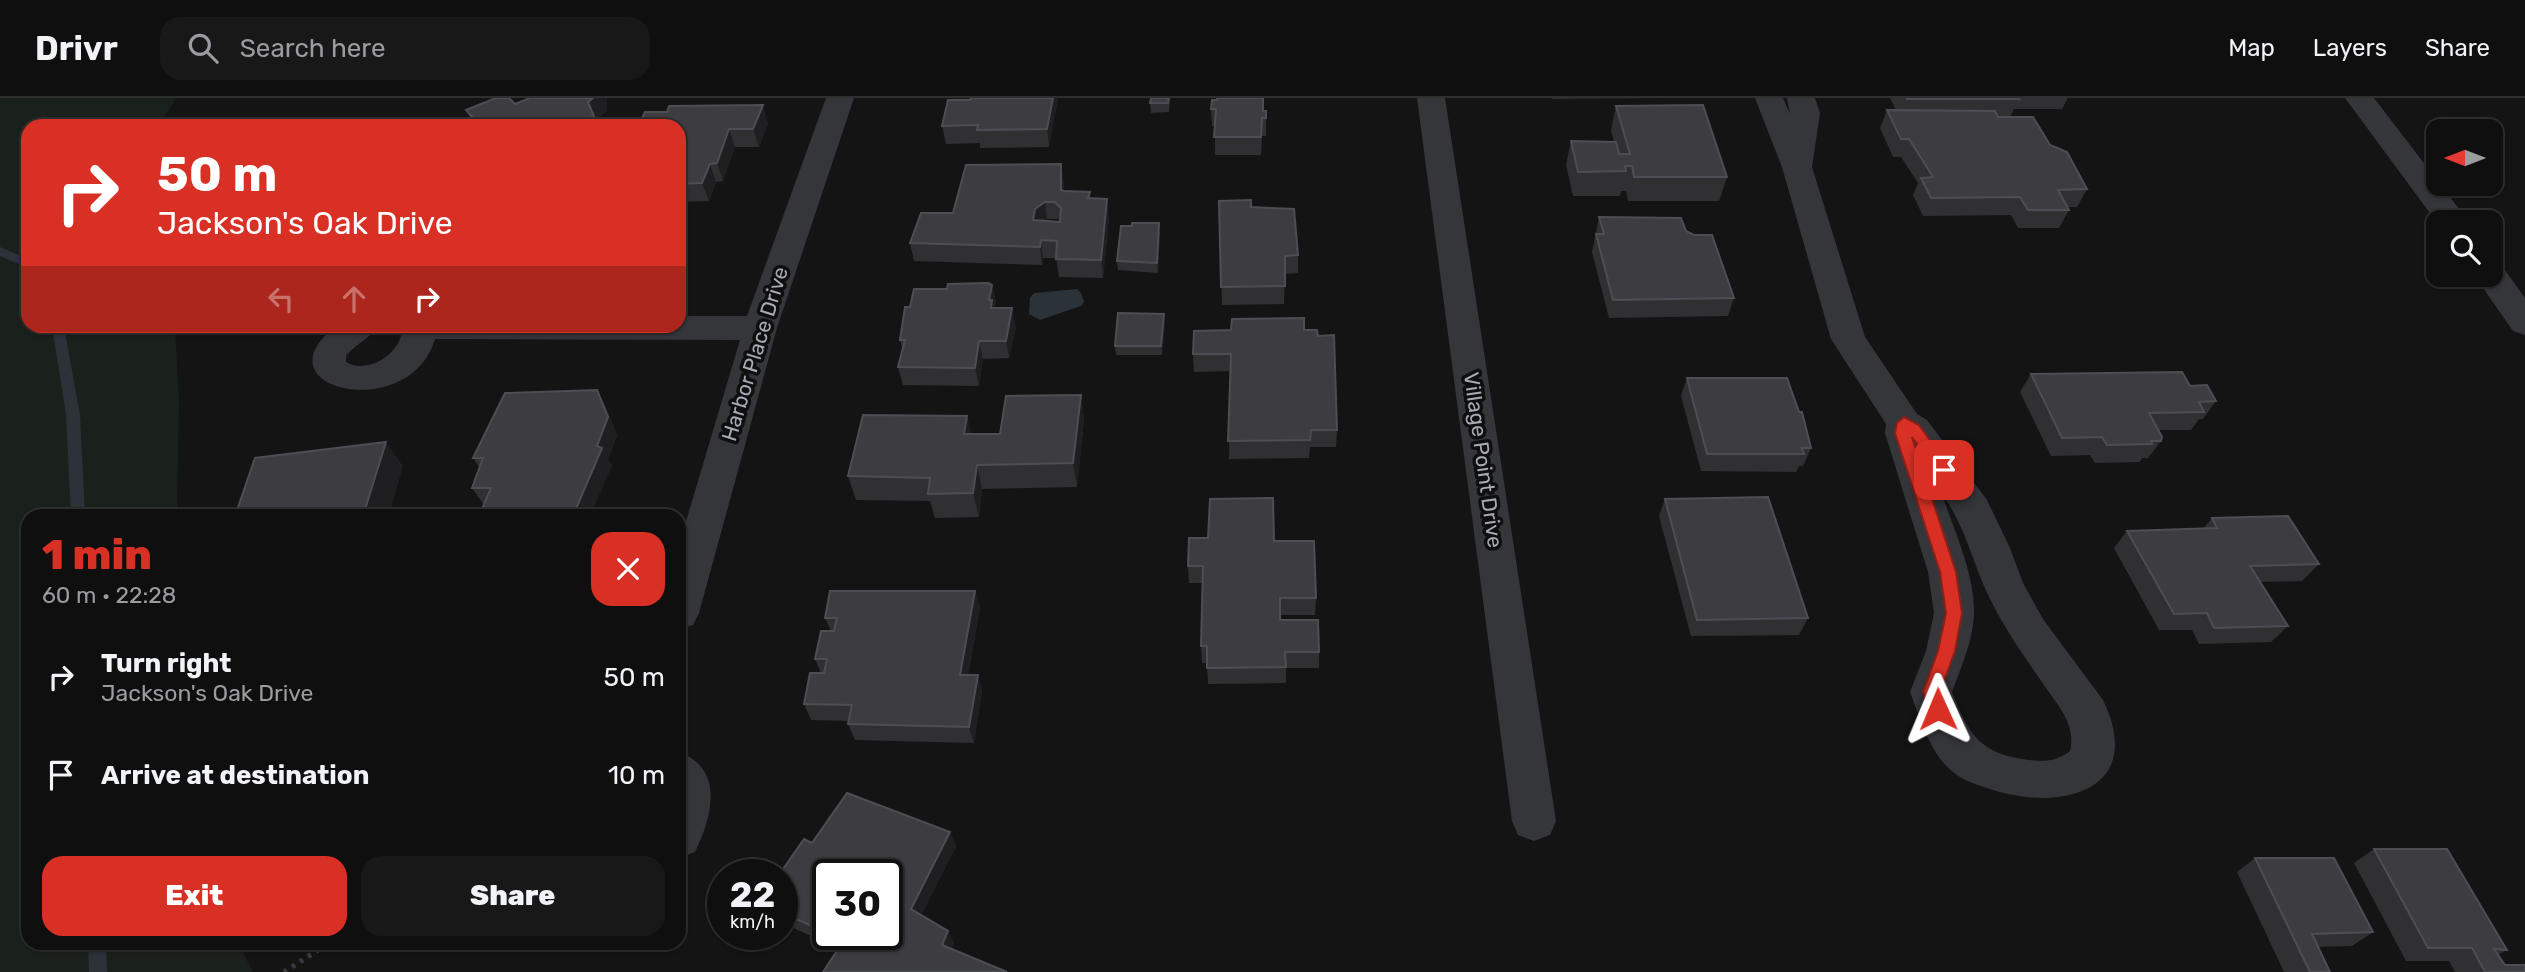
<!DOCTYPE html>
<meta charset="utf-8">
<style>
:root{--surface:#0f0f10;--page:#181819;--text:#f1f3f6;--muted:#9b9c9f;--line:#2f2f30;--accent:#d93025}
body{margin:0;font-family:Rubik,sans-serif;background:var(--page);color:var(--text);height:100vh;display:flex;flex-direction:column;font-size:26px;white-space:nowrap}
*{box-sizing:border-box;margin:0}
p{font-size:23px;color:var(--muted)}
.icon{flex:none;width:38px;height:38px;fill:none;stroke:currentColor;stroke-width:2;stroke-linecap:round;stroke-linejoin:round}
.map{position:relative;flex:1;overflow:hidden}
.panel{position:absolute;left:21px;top:411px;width:665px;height:441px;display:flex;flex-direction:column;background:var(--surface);border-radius:21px;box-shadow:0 2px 5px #0004,0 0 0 2px var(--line)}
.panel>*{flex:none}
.top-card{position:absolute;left:21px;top:21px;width:665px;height:214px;border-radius:21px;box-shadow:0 2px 5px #0004,0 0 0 2px var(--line);background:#d93025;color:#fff;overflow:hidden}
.needle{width:46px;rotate:270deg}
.buttons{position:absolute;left:2426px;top:21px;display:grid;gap:14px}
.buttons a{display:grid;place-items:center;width:77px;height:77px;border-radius:14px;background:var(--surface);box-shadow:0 2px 5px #0004,0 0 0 2px var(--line);font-size:35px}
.speed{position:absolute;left:707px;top:761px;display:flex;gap:14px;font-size:35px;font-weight:700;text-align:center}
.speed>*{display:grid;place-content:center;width:91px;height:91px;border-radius:50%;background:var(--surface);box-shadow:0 2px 5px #0004,0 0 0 2px var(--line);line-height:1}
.speed small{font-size:18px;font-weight:400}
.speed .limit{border:4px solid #111;border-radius:10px;background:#fff;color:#111}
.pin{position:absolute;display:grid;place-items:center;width:60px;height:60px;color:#fff;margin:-30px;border-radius:14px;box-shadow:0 4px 10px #0006}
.me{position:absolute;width:77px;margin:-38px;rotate:359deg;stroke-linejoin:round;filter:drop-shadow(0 0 5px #0008)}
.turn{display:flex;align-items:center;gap:24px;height:147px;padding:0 21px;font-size:32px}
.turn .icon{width:91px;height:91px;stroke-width:2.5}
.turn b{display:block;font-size:49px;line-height:60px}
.lanes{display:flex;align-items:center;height:66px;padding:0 21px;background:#0003;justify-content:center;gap:35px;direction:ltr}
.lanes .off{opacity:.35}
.round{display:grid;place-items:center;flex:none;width:74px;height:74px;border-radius:21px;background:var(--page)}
.summary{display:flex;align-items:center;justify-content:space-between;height:119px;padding:0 21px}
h1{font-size:42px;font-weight:800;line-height:52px;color:var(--accent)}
.action{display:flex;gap:14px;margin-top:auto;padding:14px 21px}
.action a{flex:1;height:80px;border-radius:21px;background:var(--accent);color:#fff;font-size:28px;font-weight:800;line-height:80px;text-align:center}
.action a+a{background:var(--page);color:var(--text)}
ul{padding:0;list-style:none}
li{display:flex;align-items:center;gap:21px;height:98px;padding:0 21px}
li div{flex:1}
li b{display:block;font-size:26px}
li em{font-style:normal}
header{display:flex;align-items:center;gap:42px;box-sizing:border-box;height:98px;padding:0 35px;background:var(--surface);border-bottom:2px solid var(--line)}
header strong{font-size:33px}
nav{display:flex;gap:38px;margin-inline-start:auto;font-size:24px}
.search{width:490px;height:63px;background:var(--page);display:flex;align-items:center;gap:18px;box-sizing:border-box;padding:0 24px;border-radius:21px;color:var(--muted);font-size:26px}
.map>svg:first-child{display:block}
.green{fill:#1a201b}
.water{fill:#2b3238}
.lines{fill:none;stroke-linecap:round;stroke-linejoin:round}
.stream{fill:#2b3238;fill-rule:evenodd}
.path{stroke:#3b3c41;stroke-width:5;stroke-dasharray:3.5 6;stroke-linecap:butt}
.minor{fill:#35363a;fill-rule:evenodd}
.wall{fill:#303033;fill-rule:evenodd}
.shaded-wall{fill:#1f1f21}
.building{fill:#3d3d41;stroke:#4d4e53;stroke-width:2;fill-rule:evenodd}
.route{fill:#d93025;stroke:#8d1f18;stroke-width:2}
.labels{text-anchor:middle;stroke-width:7;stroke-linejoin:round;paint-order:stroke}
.street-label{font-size:21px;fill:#a6aab4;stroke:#0f0f10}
</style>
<header>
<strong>Drivr</strong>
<div class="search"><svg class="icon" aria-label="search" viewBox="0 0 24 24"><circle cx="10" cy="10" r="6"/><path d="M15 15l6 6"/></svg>Search here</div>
<nav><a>Map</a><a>Layers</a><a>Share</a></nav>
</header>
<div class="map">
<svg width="2525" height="874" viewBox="0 0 2525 874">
<rect width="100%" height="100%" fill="#141415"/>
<polygon class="green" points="0,0 176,0 164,20 165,28 28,28 28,228 175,228 179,303 177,418 28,418 28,845 238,845 253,874 0,874"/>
<polygon class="water" points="1077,191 1081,195 1084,204 1081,208 1040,222 1029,216 1030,200 1034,195"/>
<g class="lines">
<g class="stream">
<polygon points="0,149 28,161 28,170 0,158"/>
<polygon points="52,228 64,228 80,317 85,418 71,418 66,317"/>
<polygon points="88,845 106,845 107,874 89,874"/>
</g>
<polyline class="path" points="284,874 329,845"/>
<g class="minor">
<path d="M826,0H854L777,230L699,515L693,527L679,531V447L740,242L435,241C410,327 254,291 336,228H378C371,240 355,246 346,258V264C366,276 395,259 401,238L395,228H679V218H747Z"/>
<polygon points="1417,0 1445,0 1556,723 1550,737 1534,743 1518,737 1512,723"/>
<path d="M1755,0H1783L1790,16L1787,0H1815L1820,15L1812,69L1865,239L1917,316L1927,322L1987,402L2010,450L2023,485L2043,521L2103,602C2148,695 2057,715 1987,690C1975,686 1962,682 1953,674C1930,656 1920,620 1910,594L1926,553L1934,515L1928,474L1885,335L1886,326L1831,241L1782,69ZM1942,396C1964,427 1970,455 1984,488C2000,525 2024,558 2046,590C2060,610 2076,627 2070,653C2057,663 2046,664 2029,662C1980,656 1969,637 1952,594C1961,569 1973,543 1974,516C1975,476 1954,433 1942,396Z"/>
<polygon points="2345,0 2374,0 2469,124 2438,126"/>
<polygon points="2490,165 2502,168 2525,200 2525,237 2513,233 2474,177 2490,177"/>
<path d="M679,654C725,671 712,719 695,754L679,760Z"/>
</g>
</g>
<g class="wall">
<polygon points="530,0 607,0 607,12 596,22 598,28 474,28 466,12 515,6"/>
<polygon points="1058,0 1049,49 980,50 980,45 946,46 942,28 970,2"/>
<polygon points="1170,0 1169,14 1151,15 1150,5"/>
<polygon points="1552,0 1660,0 1552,1"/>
<polygon points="1890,0 2068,0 2062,11 2014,11 2010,19 2050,47 2087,91 2077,109 2067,109 2069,112 2059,130 2018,130 2011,117 1923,118 1913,97 1918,85 1901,59 1893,59 1880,30 1887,12 1896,12"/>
<polygon points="1217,2 1266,13 1266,38 1262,38 1261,57 1215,57 1215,28 1212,28 1211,11"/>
<polygon points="1616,8 1727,79 1719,103 1628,103 1626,93 1621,93 1620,98 1573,98 1566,67 1571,43 1614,44 1611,32"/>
<polygon points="768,25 759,49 735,49 723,83 716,84 709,103 679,104 679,28"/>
<path d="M1061,66L1064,93L1090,94V101L1109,119L1103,180L1059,179L1056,160H1043L1042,167L914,163L910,145L953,115ZM1047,121H1058L1060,124L1045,123Z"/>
<polygon points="1219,103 1298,157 1298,175 1285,176 1284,206 1222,207"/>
<polygon points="1599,119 1686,133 1734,200 1728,218 1609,220 1592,154"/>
<polygon points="1132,128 1160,135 1158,175 1118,172 1117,163"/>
<polygon points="992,187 996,205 994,210 1016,228 1009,260 983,261 979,288 903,287 898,269 903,252 900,242 910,209 947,191"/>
<polygon points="1165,225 1162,257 1116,257 1115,248"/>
<polygon points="1304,232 1318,238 1337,332 1336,349 1310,349 1309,360 1229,361 1230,273 1194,274 1193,256"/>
<polygon points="2031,276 2190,288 2216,303 2203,321 2199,321 2191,332 2158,332 2161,343 2148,360 2142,360 2140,364 2095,365 2090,357 2051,358 2020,294"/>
<polygon points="1687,280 1799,314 1811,350 1803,368 1799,368 1796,374 1701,373 1681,298"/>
<polygon points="597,292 606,310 617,337 608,361 612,368 484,407 472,390 480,370 473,360"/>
<polygon points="1081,297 1084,322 1077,389 982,391 979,419 935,420 930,403 856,402 848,378 971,336 1000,336"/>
<polygon points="1665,401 1808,520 1799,537 1691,538 1659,418"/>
<polygon points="2212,420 2319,466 2302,483 2260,484 2288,528 2271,544 2199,546 2192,532 2159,532 2114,450 2127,433 2203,431"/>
<polygon points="1274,443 1316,500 1315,517 1280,517 1280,522 1319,554 1319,570 1286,570 1286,585 1208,586 1207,565 1202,565 1201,548 1203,485 1189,485 1188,468"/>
<polygon points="975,493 980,510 968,577 978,577 982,593 974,645 855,642 848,626 849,623 811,622 804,606 821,575 815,561 831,533 825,520"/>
<path d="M950,734L956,749L921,817L948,833L954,846L952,851L838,850L782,825V777L812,745ZM828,777L887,836H828Z"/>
<polygon points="2374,751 2507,852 2498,857 2505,867 2522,867 2525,865 2525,874 2455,874 2449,863 2406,863 2354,765"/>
<polygon points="2255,760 2373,834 2352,848 2318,849 2330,874 2284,874 2237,774"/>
</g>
<g class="shaded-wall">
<polygon points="593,0 607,0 607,12 596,22 588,4"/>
<polygon points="1053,0 1058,0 1049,49 1047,31"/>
<polygon points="763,7 768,25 759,49 753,31"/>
<polygon points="729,31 735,49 723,83 717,65"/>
<polygon points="710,66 716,84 709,103 702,85"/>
<polygon points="1061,66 1064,84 1064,110 1061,92"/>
<polygon points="1107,101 1109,119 1103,180 1101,162"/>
<polygon points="1045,104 1047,121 1038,129 1033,122 1035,111"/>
<polygon points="1159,125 1160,135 1158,175 1157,165"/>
<polygon points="1041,142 1043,160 1042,167 1040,149"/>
<polygon points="992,187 996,205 994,212 994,228 989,202"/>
<polygon points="1012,210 1016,228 1009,260 1006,243"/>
<polygon points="1164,216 1165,225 1162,257 1161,248"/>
<polygon points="979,243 983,261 979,288 975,270"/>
<polygon points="597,292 606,310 617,337 608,361 612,368 590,418 573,418"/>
<polygon points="1081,297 1084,322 1077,389 1073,365"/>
<polygon points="967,318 973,342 964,336"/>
<polygon points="386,344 403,368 389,418 363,418"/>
<polygon points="977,367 982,391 979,419 973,395"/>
<polygon points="975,493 980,510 965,593 960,577"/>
<polygon points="978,577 982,593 974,645 969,629"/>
<polygon points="950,734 956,749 917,825 911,811"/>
<polygon points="948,833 954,846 948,860 942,847"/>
</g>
<g class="building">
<polygon points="496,0 509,0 515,6 530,0 593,0 588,4 598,28 480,28 466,12"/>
<polygon points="971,0 1053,0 1047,31 977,32 978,27 942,28 948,2 970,2"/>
<polygon points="1151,0 1169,0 1168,5 1150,5"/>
<polygon points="1217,0 1263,0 1263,13 1266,13 1266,20 1262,20 1261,39 1214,39 1216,11 1211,11 1212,2 1217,2"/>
<polygon points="1907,0 2018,0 2019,1 1907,1"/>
<polygon points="763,7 753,31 729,31 717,65 710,66 702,85 679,86 679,28 638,28 645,14 667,14 669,8"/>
<polygon points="1703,7 1727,79 1634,79 1632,68 1625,68 1626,73 1578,74 1571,43 1616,44 1619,56 1630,56 1616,8"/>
<polygon points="1887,12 1995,13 1998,19 2033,19 2050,47 2067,54 2087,91 2058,92 2069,112 2028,112 2020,99 1931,100 1921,80 1933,79 1909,41 1901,41"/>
<path d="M1061,66V92L1064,93L1090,94L1088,100L1107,101L1101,162L1056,161L1057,143L1041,142L1040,149L910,145L921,115H953L966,67ZM1045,104H1055L1061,110L1060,124L1033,122L1035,111Z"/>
<polygon points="1251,102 1251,109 1294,111 1298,157 1285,158 1285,188 1221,189 1219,103"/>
<polygon points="1599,119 1681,120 1686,133 1694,137 1712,137 1734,200 1613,202 1596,136 1604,136"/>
<polygon points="1132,125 1159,125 1157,165 1117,163 1121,128 1132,128"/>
<polygon points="988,185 992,187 989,202 992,202 991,210 1012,210 1006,243 979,243 975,270 898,269 905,242 900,242 905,209 910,209 914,191 947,191 948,186"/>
<polygon points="1118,215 1164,216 1161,248 1115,248"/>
<polygon points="1304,220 1304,232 1317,232 1318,238 1334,237 1337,332 1311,332 1310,342 1228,343 1231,256 1193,256 1194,233 1231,232 1232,221"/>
<polygon points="2182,274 2190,288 2207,287 2216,303 2199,304 2204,314 2149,315 2162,339 2161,343 2151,343 2152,346 2107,347 2102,339 2062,340 2031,276"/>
<polygon points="1687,280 1787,280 1799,314 1802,314 1811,350 1802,350 1804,356 1707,356"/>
<polygon points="597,292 608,319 597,348 602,350 573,418 479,418 491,390 472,390 483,360 473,360 505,295"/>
<polygon points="1081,297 1073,365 977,367 973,395 928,396 930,380 848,378 863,317 967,318 964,336 1000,336 1006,298"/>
<polygon points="386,344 363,418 235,418 255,360"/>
<polygon points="1768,399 1808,520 1697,522 1665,401"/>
<polygon points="1273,400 1274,443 1314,443 1316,500 1280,500 1280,522 1318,522 1319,554 1285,554 1286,569 1207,570 1207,548 1201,548 1203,468 1188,468 1189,440 1208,440 1210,401"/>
<polygon points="2288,418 2319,466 2250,468 2288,528 2214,530 2207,515 2174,516 2127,433 2217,430 2212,420"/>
<polygon points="830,493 975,493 960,577 978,577 969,629 848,626 852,607 804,606 810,575 824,575 827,561 815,561 821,533 834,533 837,520 825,520"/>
<polygon points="847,695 950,734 911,811 948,833 942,847 1007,874 823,874 844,842 830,836 887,836 887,777 828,777 828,835 782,815 782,777 779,777 804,741 812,745"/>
<polygon points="2374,751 2447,751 2507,852 2494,851 2505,867 2525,867 2525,874 2485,874 2472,850 2428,850"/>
<polygon points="2255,760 2334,760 2373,834 2312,836 2330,874 2310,874"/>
</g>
<polygon class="route" points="1904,319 1919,327 1951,372 1944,377 1938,376 1912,339 1956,474 1962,515 1955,553 1940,594 1947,611 1944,616 1938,618 1932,616 1923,594 1938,553 1946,515 1940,474 1895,335 1897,325"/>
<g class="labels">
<g class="street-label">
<text transform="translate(755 256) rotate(-73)" y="7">Harbor Place Drive</text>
<text transform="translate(1483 362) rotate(82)" y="7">Village Point Drive</text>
</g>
</g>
</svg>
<div class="buttons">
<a><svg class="needle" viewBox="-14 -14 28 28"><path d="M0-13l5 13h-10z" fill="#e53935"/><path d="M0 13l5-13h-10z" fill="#9b9c9f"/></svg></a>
<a><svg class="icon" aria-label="search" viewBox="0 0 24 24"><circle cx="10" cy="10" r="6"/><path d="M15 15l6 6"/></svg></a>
</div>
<div class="speed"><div>22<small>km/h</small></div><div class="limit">30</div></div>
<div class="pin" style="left:1944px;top:372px;background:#d93025"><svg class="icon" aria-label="arrive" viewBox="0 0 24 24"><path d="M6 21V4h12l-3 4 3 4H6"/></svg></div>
<svg class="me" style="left:1938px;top:611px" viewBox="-20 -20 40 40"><path d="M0-17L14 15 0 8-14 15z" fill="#d93025" stroke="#fff" stroke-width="4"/></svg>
<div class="top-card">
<div class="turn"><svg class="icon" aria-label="right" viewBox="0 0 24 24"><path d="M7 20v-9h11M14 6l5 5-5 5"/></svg><div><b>50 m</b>Jackson's Oak Drive</div></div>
<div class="lanes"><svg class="icon off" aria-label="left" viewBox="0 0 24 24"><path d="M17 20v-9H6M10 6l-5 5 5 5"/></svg><svg class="icon off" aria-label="ahead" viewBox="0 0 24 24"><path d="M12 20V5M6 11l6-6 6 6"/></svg><svg class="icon" aria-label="right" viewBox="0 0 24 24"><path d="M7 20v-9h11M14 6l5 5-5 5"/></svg></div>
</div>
<section class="panel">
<div class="summary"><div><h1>1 min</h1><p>60 m · 22:28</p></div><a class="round" style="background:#d93025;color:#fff"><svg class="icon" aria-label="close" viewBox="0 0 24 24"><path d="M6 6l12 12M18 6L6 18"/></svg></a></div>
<ul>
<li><svg class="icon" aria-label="right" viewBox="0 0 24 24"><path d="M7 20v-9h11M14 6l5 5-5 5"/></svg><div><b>Turn right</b><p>Jackson's Oak Drive</p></div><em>50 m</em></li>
<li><svg class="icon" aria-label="arrive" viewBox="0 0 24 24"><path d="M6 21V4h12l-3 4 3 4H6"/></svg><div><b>Arrive at destination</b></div><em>10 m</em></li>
</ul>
<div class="action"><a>Exit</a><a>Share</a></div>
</section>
</div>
